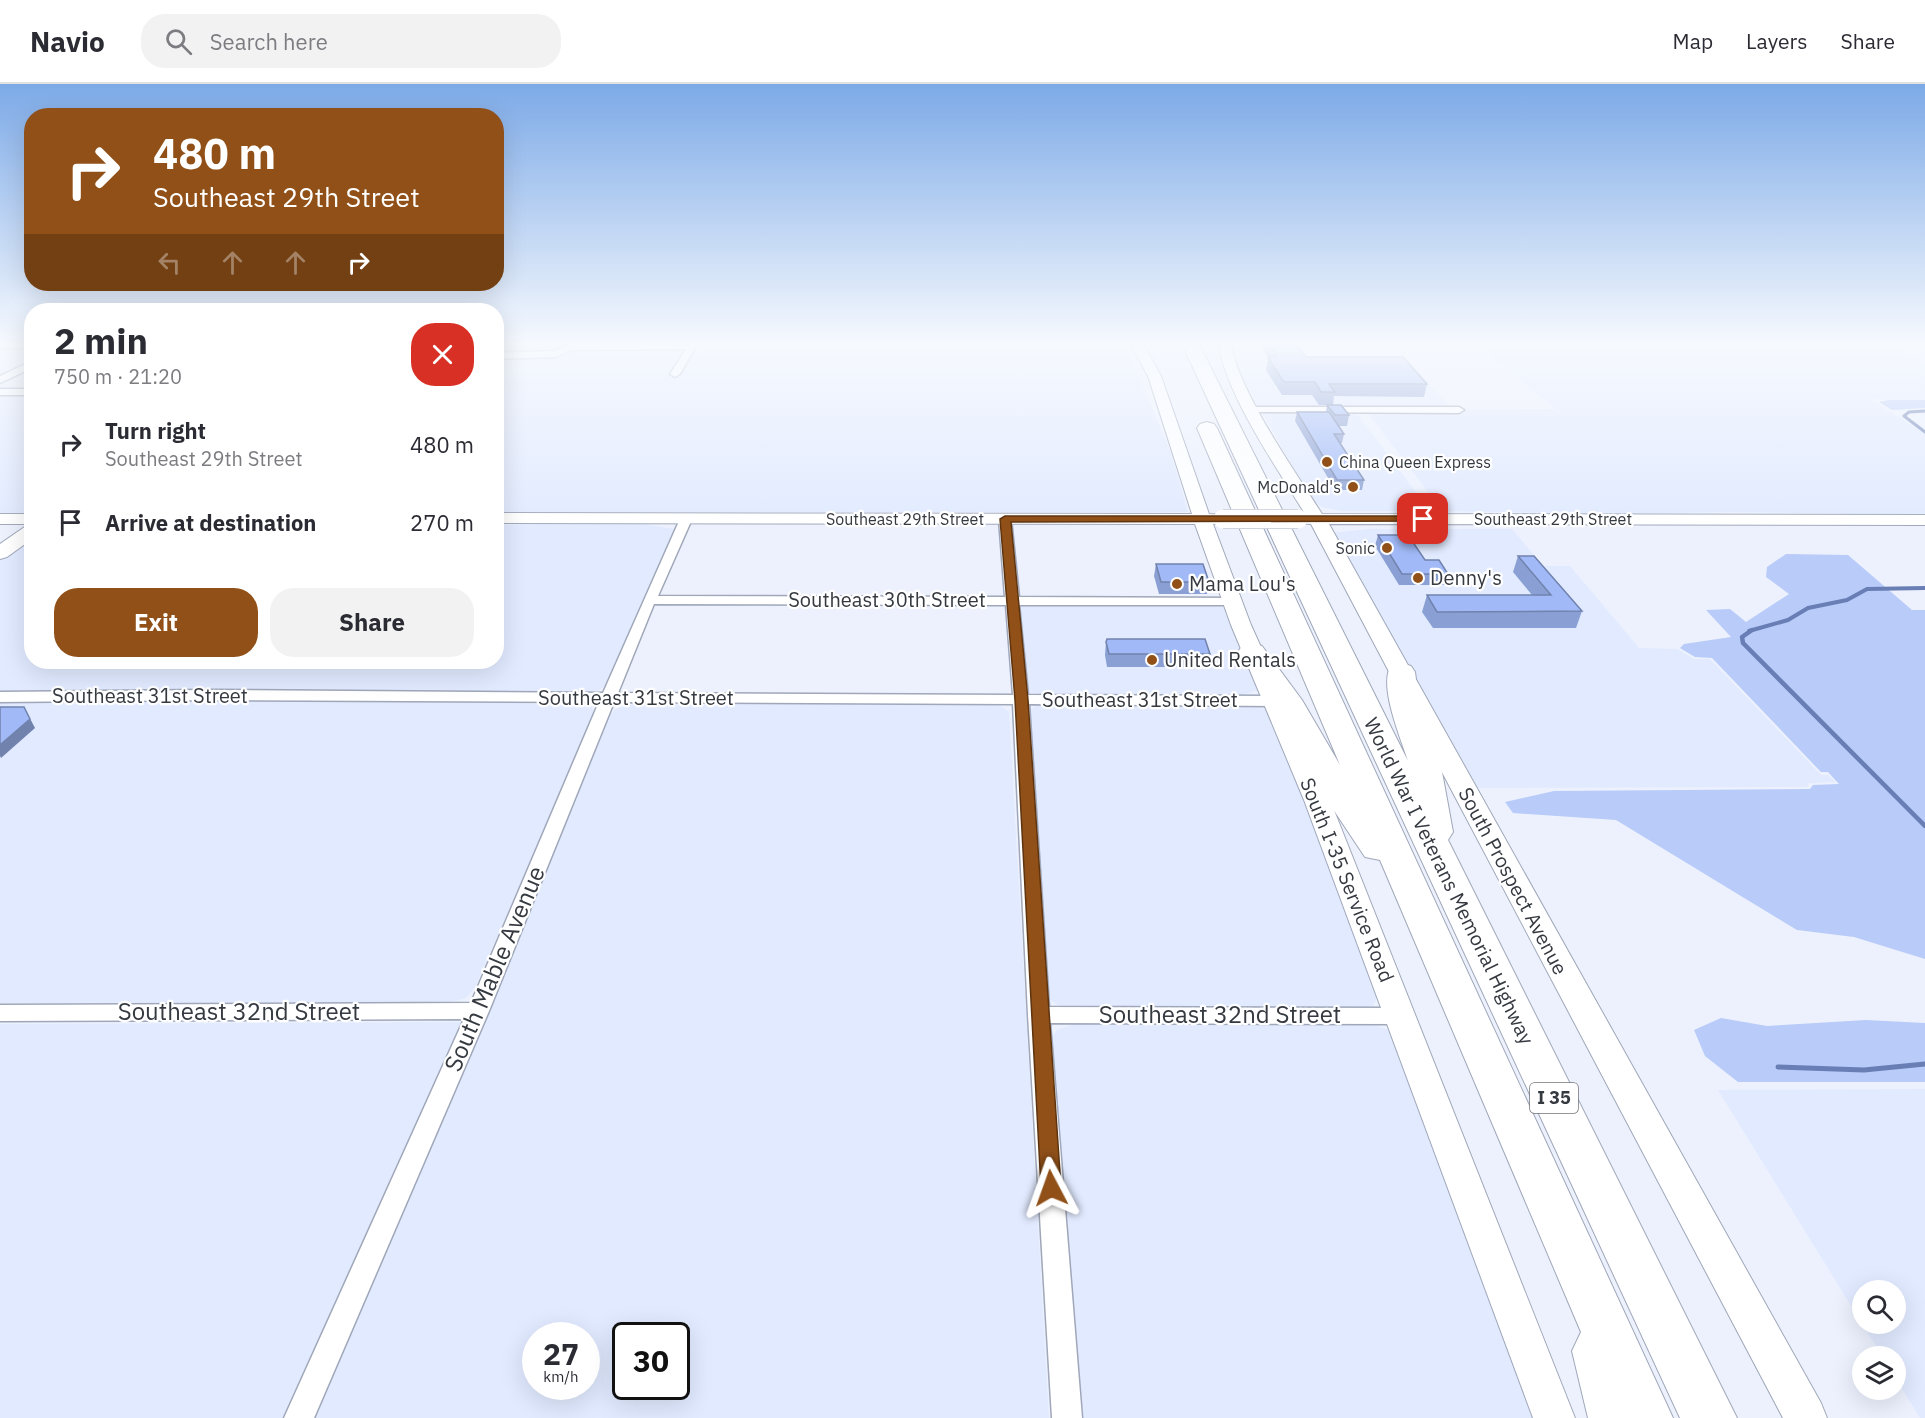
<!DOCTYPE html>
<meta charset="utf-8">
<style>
:root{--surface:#fff;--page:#f2f2f3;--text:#2b2b33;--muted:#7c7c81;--line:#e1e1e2;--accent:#905018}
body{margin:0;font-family:"IBM Plex Sans",sans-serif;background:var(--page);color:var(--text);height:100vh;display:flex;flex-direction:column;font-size:22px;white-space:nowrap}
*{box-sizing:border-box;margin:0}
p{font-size:20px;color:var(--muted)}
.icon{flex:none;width:33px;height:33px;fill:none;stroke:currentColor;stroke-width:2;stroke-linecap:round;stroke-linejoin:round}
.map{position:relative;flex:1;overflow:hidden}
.details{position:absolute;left:24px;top:219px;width:480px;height:366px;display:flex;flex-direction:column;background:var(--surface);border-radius:24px;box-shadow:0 6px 24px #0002}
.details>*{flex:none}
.hud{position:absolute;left:24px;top:24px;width:480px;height:183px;border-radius:24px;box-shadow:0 6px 24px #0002;background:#905018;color:#fff;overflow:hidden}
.tools{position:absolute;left:1852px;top:1196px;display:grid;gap:12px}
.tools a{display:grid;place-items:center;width:54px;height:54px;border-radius:50%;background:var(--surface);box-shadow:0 6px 24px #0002;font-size:30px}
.speed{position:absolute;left:522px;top:1238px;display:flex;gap:12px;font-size:30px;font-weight:700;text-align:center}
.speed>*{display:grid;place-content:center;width:78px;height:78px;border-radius:50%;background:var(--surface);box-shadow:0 6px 24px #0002;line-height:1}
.speed small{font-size:15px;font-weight:400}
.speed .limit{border:3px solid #111;border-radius:9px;background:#fff;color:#111}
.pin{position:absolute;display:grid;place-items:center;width:51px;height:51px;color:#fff;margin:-26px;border-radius:12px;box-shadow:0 3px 9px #0006}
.me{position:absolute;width:66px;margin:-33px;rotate:356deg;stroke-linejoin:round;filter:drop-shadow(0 0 4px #0008)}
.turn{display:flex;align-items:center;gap:21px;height:126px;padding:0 30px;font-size:27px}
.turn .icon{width:78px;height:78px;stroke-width:2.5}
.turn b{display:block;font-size:42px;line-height:51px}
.lanes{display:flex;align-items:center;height:57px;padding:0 30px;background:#0003;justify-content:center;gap:30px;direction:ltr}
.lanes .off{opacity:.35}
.round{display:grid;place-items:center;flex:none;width:63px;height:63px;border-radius:24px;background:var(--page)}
.overview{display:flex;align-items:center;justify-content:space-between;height:102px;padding:0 30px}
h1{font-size:36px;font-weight:800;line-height:45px}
.cta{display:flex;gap:12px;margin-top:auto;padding:12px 30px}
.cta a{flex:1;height:69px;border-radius:24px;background:var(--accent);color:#fff;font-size:24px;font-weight:800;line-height:69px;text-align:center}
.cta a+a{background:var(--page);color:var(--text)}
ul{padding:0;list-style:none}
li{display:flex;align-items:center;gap:18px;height:78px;padding:0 30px}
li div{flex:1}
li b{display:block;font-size:22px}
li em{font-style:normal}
header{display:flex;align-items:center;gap:36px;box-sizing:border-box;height:84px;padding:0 30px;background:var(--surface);border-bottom:2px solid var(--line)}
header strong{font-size:28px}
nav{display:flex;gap:33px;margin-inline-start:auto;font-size:21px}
.search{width:420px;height:54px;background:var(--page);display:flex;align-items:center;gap:15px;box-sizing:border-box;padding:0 21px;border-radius:24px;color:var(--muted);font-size:22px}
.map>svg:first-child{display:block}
.built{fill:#e1eaff;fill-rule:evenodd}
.green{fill:#b8cbf9}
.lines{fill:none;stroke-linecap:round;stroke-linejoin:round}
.stream-far3{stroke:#687eb4;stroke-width:3}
.stream-far2{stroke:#687eb4;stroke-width:4}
.stream-far1{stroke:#687eb4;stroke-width:4.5}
.stream{stroke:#687eb4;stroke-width:5}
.street-casing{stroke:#9fa7b9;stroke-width:3}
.secondary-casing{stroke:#9fa7b9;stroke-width:2}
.highway-casing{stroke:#9fa7b9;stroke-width:2}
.street{fill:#fff;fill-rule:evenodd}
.secondary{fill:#fff;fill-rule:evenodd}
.highway{fill:#fff;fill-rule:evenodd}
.secondary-bridge-casing{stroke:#9fa7b9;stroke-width:20;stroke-linecap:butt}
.secondary-bridge{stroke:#fff;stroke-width:19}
.wall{fill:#8aa0d4}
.shaded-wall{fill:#7182ad}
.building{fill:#a1baf7;stroke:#7182ad;stroke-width:1.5}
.route{fill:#905018;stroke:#5e3410;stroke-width:1.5}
.poi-dot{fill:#905018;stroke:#fff;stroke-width:2}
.labels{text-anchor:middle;stroke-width:4.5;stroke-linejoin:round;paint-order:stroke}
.far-poi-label{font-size:16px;fill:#353940;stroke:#fff;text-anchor:end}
.far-street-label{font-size:16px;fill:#353940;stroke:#fff}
.shield{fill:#fff;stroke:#727479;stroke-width:1.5}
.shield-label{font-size:18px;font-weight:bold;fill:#353940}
.poi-label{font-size:20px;fill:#353940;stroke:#fff;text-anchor:start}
.street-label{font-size:20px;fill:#353940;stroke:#fff}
.near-street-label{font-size:24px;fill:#353940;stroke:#fff}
</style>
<header>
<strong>Navio</strong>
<div class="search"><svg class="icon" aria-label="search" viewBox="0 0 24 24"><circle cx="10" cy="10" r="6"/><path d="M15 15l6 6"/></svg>Search here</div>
<nav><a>Map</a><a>Layers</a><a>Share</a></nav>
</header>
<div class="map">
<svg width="1925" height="1334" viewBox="0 0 1925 1334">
<rect width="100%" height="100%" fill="#ecf1fd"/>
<g class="built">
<polygon points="496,260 1122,260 1130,272 1170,366 1188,428 497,428"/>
<polygon points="1476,260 1887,260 1925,279 1925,316 1870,315 1925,349 1925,431 1736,428 1599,430 1443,427 1366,327 1556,325"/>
<polygon points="1232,277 1410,277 1450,323 1258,323"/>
<rect x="0" y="311" width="31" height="118"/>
<polygon points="1261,327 1355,327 1430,427 1340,427 1322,423 1315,418 1303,400"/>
<polygon points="581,439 638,439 674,445 610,596 605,602 596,608 0,608 0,474 31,451 32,578 496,578 497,441"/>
<polygon points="1369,445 1512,445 1543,482 1570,482 1639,564 1677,565 1694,575 1710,575 1821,691 1828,691 1835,698 1809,699 1807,703 1472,704 1332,449"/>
<polygon points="1023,519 1221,522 1228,526 1257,606 1243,611 1042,611 1029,608 1024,605 1019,521"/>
<polygon points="234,617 499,618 592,623 594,632 475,903 466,914 452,918 0,919 0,619"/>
<path d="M633,620H993L1002,623L1009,628L1049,1334H0V940L481,938L584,689L609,632L616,625ZM536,1251H586V1302H536ZM626,1251H676V1302H626Z"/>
<polygon points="1047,621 1253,622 1265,625 1281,653 1379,909 1373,922 1367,925 1072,924 1058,921 1049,915 1029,626 1036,622"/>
<polygon points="1075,940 1361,940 1375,941 1389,946 1397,954 1539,1334 1077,1334 1051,955 1057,946"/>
<path d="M1925,1005V1334H1920L1896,1295V1272H1882L1718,1006ZM1863,1206H1896V1239H1863Z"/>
</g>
<g class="green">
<polygon points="1889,316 1925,316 1925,324 1892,326 1879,318"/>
<polygon points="1786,470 1848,471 1912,526 1925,526 1925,875 1854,853 1797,846 1616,736 1513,729 1505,718 1554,707 1810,705 1813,701 1839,700 1828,688 1821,688 1712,574 1695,573 1680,564 1684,560 1731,553 1706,526 1730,525 1746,538 1789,510 1766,493 1767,483"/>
<polygon points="1721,934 1767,942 1866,936 1925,939 1925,998 1738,998 1705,972 1694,946"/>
</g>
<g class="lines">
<polyline class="stream-far3" points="1925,327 1909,328 1904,332 1925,348"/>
<polyline class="stream-far2" points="1749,547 1788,536 1808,524 1847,516 1867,505 1925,504"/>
<polyline class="stream-far1" points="1752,546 1742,553 1743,559 1925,742"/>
<polyline class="stream" points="1778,983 1864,986 1925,980"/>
<defs>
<g id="street">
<rect x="0" y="260" width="32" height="4"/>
<polygon points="569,260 697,260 680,290 675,293 670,290 686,265 571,266 556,273 496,275 496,269 555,267"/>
<polygon points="32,277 32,284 0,299 0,292"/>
<rect x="0" y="305" width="32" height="6"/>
<polygon points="1252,323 1459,323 1464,326 1459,329 1248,328 1248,324"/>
<path d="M686,431L692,435L658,512L1005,513L999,435L1005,431L1011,435L1019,513L1238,514L1240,517L1238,520L1233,521H1019L1028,611L1272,612L1280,617L1272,622L1029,620L1049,923L1401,924L1409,926L1412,932L1409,938L1401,940L1050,939L1082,1334H1052L1028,931L1013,620L614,618L489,927L314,1334H284L464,935L0,937V921L471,919L599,618L207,616L0,618V608L207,606L603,609L680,435ZM654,520L1006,521L1013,611L618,609Z"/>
</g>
<g id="secondary">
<polygon points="1130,260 1143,260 1161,292 1209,430 1224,431 1227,435 1224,439 1213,440 1251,541 1330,716 1575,1334 1533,1334 1304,716 1231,541 1195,440 496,439 496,429 1192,430 1148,292"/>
<path d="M1219,260H1231C1239,308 1295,387 1322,430L1925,431V441L1329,440L1821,1319L1827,1334H1783L1311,440L1297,439L1294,435L1297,431L1305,430C1279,387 1224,308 1219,260Z"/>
<rect x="0" y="430" width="32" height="10"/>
<polygon points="32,441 32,455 7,473 0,475 0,460 26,442"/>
</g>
<g id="highway">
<path d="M1182,260H1199L1408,677C1401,655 1378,601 1391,582L1401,579L1411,582L1415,588L1419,618L1440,677L1453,748L1448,756L1737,1334H1680Z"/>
<polygon points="1207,338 1214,340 1217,344 1673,1334 1588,1334 1572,1267 1581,1248 1380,776 1365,773 1327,716 1273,617 1238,568 1242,562 1252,560 1262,562 1302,616 1340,681 1197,344 1200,340"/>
</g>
</defs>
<use href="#street" class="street-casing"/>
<use href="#secondary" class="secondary-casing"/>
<use href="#highway" class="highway-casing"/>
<use href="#street" class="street"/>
<use href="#secondary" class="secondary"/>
<use href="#highway" class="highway"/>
<defs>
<polyline id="secondary-bridge" points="1223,435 1298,435"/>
</defs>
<use href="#secondary-bridge" class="secondary-bridge-casing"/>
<use href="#secondary-bridge" class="secondary-bridge"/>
</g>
<g class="wall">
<polygon points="1263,260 1296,260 1306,273 1427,300 1424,313 1334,312 1333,321 1349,331 1347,342 1339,342 1344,350 1342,359 1340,359 1364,396 1362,406 1335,406 1295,337 1297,328 1326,328 1327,321 1319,321 1312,311 1282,311 1266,286 1268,274 1262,264"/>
<polygon points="1378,451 1448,490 1445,501 1399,501 1375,462"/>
<polygon points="1518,472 1582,527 1576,544 1433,544 1422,528 1427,511 1532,511 1513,488"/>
<polygon points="1156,480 1209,498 1207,510 1159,510 1154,492"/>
<polygon points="1106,558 1210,570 1208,583 1107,583 1105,571"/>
</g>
<polygon class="shaded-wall" points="24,623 35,644 1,674 0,672 0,661"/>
<g class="building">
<polygon points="1269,260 1296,260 1306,273 1403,273 1427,300 1329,300 1335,308 1321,308 1315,298 1284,298 1268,274 1277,272"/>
<polygon points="1327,321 1341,321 1349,331 1335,331"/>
<polygon points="1297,328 1329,328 1344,350 1334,350 1364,396 1337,396"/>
<polygon points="1378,451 1408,451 1425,476 1439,476 1448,490 1402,490"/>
<polygon points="1518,472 1534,472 1582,527 1437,528 1427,511 1551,511"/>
<polygon points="1156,480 1203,480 1209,498 1161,498"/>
<polygon points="1107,555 1205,555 1210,570 1109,570 1106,558"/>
<polygon points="0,623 24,623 30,635 0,661"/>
</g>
<linearGradient id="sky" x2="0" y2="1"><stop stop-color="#7daae7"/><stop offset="0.58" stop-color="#f6f9fe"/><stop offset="1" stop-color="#f6f9fe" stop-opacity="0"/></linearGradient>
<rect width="1925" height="447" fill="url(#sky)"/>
<polygon class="route" points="1423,432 1428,435 1427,437 1011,438 1028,616 1061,1104 1058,1110 1051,1113 1044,1110 1041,1104 1015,616 1000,435 1005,432"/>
<g class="poi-dot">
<circle cx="1327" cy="378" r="6"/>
<circle cx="1353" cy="403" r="6"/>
<circle cx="1387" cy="464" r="6"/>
<circle cx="1418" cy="494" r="6"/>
<circle cx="1177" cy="500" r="6"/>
<circle cx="1152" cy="576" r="6"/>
</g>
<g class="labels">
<g class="far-poi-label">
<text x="1339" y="384" text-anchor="start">China Queen Express</text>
<text x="1341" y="409">McDonald's</text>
<text x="1375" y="470">Sonic</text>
</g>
<g class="far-street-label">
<text x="905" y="441">Southeast 29th Street</text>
<text x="1553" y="441">Southeast 29th Street</text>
</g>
<rect class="shield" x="1530" y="999" width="48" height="30" rx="4.5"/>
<g class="shield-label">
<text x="1554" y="1020">I 35</text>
</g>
<g class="poi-label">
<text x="1430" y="501">Denny's</text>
<text x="1189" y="507">Mama Lou's</text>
<text x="1164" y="583">United Rentals</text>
</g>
<g class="street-label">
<text x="887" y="523">Southeast 30th Street</text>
<text x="150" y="619">Southeast 31st Street</text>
<text x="636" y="621">Southeast 31st Street</text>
<text x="1140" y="623">Southeast 31st Street</text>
<text transform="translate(1347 796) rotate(68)" y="7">South I-35 Service Road</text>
<text transform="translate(1449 797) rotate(64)" y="7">World War I Veterans Memorial Highway</text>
<text transform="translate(1513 797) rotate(62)" y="7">South Prospect Avenue</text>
</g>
<g class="near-street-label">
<text transform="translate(495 885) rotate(-67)" y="8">South Mable Avenue</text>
<text x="239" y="936">Southeast 32nd Street</text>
<text x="1220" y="939">Southeast 32nd Street</text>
</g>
</g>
</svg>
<div class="tools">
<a><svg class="icon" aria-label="search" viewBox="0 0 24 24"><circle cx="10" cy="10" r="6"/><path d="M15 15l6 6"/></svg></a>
<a><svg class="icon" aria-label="layers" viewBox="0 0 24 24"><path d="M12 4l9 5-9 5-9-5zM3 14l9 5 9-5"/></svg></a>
</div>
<div class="speed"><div>27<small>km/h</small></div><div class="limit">30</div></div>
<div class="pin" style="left:1423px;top:435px;background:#d93025"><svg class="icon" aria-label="arrive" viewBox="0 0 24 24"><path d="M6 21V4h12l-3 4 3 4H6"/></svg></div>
<svg class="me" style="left:1051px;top:1104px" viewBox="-20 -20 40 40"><path d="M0-17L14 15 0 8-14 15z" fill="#905018" stroke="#fff" stroke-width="4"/></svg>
<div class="hud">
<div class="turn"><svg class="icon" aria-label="right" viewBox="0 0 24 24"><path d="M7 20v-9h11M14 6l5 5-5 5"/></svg><div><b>480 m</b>Southeast 29th Street</div></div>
<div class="lanes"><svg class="icon off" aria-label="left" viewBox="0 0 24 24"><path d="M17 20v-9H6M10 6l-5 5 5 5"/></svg><svg class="icon off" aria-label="ahead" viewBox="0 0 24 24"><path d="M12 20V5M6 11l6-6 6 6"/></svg><svg class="icon off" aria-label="ahead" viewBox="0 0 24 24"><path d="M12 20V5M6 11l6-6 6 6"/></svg><svg class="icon" aria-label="right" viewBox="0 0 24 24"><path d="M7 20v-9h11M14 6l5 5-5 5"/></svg></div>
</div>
<section class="details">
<div class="overview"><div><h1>2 min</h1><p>750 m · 21:20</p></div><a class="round" style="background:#d93025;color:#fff"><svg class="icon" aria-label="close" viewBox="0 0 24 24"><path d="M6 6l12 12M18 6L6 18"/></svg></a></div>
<ul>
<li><svg class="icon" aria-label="right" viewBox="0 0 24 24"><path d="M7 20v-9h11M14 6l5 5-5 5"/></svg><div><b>Turn right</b><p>Southeast 29th Street</p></div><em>480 m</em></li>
<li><svg class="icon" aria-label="arrive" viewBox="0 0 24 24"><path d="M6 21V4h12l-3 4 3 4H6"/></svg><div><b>Arrive at destination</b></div><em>270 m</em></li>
</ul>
<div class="cta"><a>Exit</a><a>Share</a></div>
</section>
</div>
